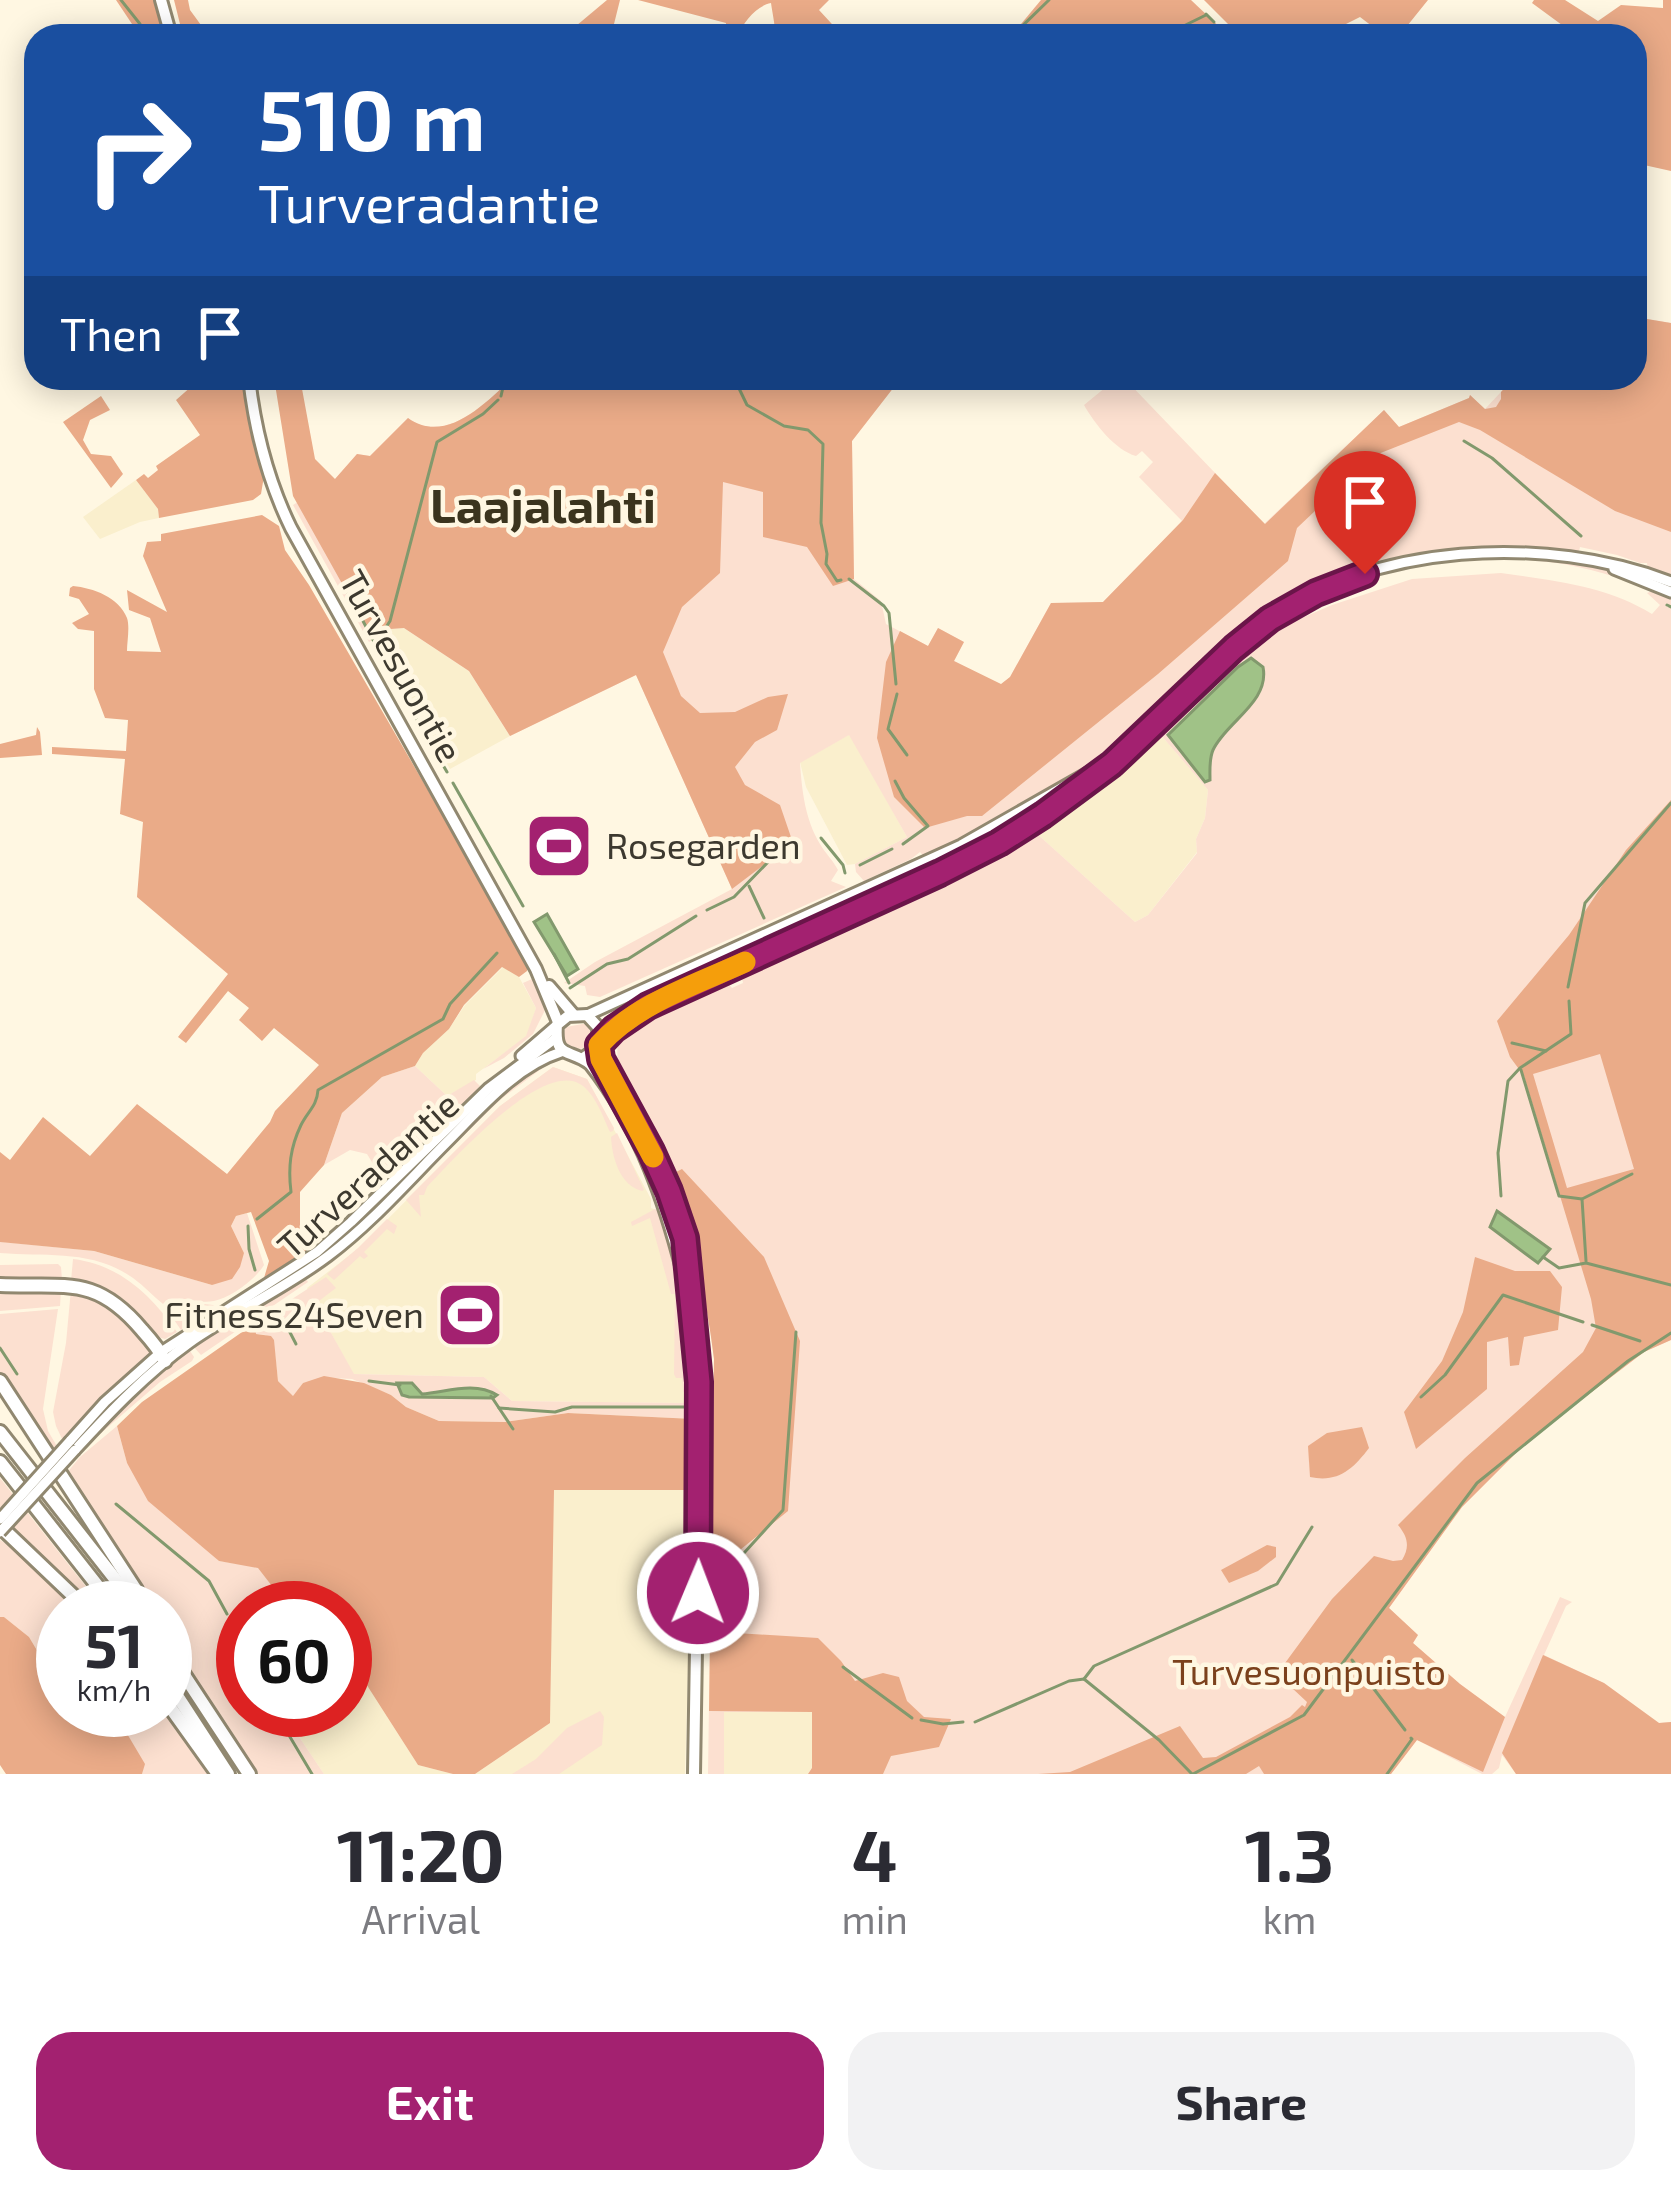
<!DOCTYPE html>
<style>
:root{--surface:#fff;--page:#f2f2f3;--text:#2b2b33;--muted:#7c7c81;--accent:#a32170}
body{margin:0;font-family:"Exo 2",sans-serif;background:var(--page);color:var(--text);height:100vh;display:flex;flex-direction:column;font-size:45px;white-space:nowrap}
*{box-sizing:border-box;margin:0}
p{font-size:39px;color:var(--muted)}
.icon{flex:none;width:66px;height:66px;fill:none;stroke:currentColor;stroke-width:2;stroke-linecap:round;stroke-linejoin:round}
.map{position:relative;height:1774px;overflow:hidden}
.side{display:flex;flex-direction:column;background:var(--surface);flex:1}
.side>*{flex:none}
.banner{position:absolute;left:24px;top:24px;width:1623px;height:366px;border-radius:36px;box-shadow:0 6px 30px #0003;background:#1a4fa0;color:#fff;overflow:hidden}
.speed{position:absolute;left:36px;top:1581px;display:flex;gap:24px;font-size:60px;font-weight:700;text-align:center}
.speed>*{display:grid;place-content:center;width:156px;height:156px;border-radius:50%;background:var(--surface);box-shadow:0 6px 30px #0003;line-height:1}
.speed small{font-size:30px;font-weight:400}
.speed .limit{border:18px solid #d22;background:#fff;color:#111}
.pin{position:absolute;display:grid;place-items:center;width:102px;height:102px;color:#fff;margin:-123px -51px;border-radius:50% 50% 50% 0;rotate:-45deg;box-shadow:0 0 12px #0007}
.pin .icon{rotate:45deg}
.me{position:absolute;width:132px;margin:-66px;rotate:1deg;stroke-linejoin:round;filter:drop-shadow(0 0 9px #0008)}
.turn{display:flex;align-items:center;gap:42px;height:252px;padding:0 36px;font-size:54px}
.turn .icon{width:156px;height:156px;stroke-width:2.5}
.turn b{display:block;font-size:84px;line-height:102px}
.then{display:flex;align-items:center;height:114px;padding:0 36px;background:#0003;gap:24px;font-size:45px}
.eta{display:flex;justify-content:space-evenly;align-items:center;height:204px;text-align:center}
.eta b{font-size:72px;font-weight:700;line-height:84px}
.button{display:flex;gap:24px;margin-top:auto;padding:24px 36px}
.button a{flex:1;height:138px;border-radius:36px;background:var(--accent);color:#fff;font-size:48px;font-weight:700;line-height:138px;text-align:center}
.button a+a{background:var(--page);color:var(--text)}
.map>svg:first-child{display:block}
.built{fill:#faefcd}
.green{fill:#fce0d0}
.forest{fill:#eaab88;fill-rule:evenodd}
.water{fill:#a0c287;stroke:#82996d;stroke-width:3}
.lines{fill:none;stroke-linecap:round;stroke-linejoin:round}
.stream{stroke:#82996d;stroke-width:3}
.secondary-casing{stroke:#918870;stroke-width:15}
.primary-casing{stroke:#918870;stroke-width:16}
.highway-casing{stroke:#918870;stroke-width:18}
.secondary{stroke:#fff;stroke-width:9}
.primary{stroke:#fff;stroke-width:10}
.highway{stroke:#fff;stroke-width:12}
.secondary-bridge-casing{stroke:#918870;stroke-width:15;stroke-linecap:butt}
.secondary-bridge{stroke:#fff;stroke-width:9}
.route-casing{stroke:#6a1549;stroke-width:30}
.route{stroke:#a32170;stroke-width:21}
.slow{stroke:#f59e0b;stroke-width:21}
.labels{text-anchor:middle;stroke-width:9;stroke-linejoin:round;paint-order:stroke}
.street-label{font-size:36px;fill:#3d392f;stroke:#fff7e2}
.poi-label{font-size:36px;fill:#3d392f;stroke:#fff7e2;text-anchor:start}
.park-label{font-size:36px;fill:#7b411c;stroke:#fff7e2}
.district-label{font-size:48px;font-weight:bold;fill:#3b341e;stroke:#fff7e2}
</style>
<div class="map">
<svg width="1671" height="1774" viewBox="0 0 1671 1774">
<rect width="100%" height="100%" fill="#fff7e2"/>
<g class="built">
<polygon points="136,480 158,509 159,518 140,522 100,539 83,517"/>
<polygon points="404,628 469,671 510,736 450,769 376,637 390,629"/>
<polygon points="850,734 907,837 855,864 847,865 806,787 800,762"/>
<polygon points="1160,734 1208,790 1205,818 1196,839 1197,852 1148,915 1135,922 1035,832 1082,799"/>
<polygon points="503,967 519,977 536,1008 530,1028 526,1037 476,1074 476,1080 447,1096 415,1066 423,1053 449,1029 465,1005"/>
<polygon points="553,1067 587,1079 651,1199 651,1208 659,1211 687,1307 695,1407 687,1403 512,1401 484,1377 353,1374 307,1288 359,1248 500,1106"/>
<polygon points="553,1490 693,1490 685,1774 475,1774 550,1723"/>
<polygon points="345,1651 418,1765 453,1774 324,1774 281,1710 345,1710"/>
<polygon points="723,1712 812,1712 812,1768 808,1774 724,1774"/>
</g>
<g class="green">
<path d="M1635,317L1671,323V579L1648,570L1647,563H1640L1617,555L1580,547L1579,551C1545,553 1511,547 1477,549C1408,552 1324,576 1267,614C1215,649 1170,703 1124,746L1039,796L1037,794L1006,815L925,858L920,852L911,859L864,881L856,872L855,864L907,837L849,735L800,763C802,791 805,819 820,844C825,853 833,860 838,870L831,881L846,887L600,997L587,995L585,986L564,983L595,962L732,889L636,675L510,736L469,671L404,628L390,629L369,642L293,505L335,479L357,454L370,456L408,418C445,445 485,404 512,378H901L852,441L854,579L881,601L886,624L928,646L938,628L964,642L954,661L1001,685L1010,677L1051,603L1103,602L1182,521L1139,477L1153,462L1142,451L1136,456C1115,450 1095,424 1084,405L1117,378H1124L1264,524L1384,410L1399,427L1469,398L1470,395L1485,409L1514,378H1635Z"/>
<path d="M1481,557C1521,557 1563,555 1602,567C1612,570 1620,576 1630,579L1629,582C1504,534 1339,561 1239,653C1193,694 1151,738 1102,777C1086,790 1069,806 1051,814C1084,787 1119,761 1151,733C1193,694 1231,647 1280,616C1340,578 1411,563 1481,557Z"/>
<path d="M1501,573C1552,580 1608,586 1652,614L1660,605L1647,593L1657,589L1671,598V1340L1644,1352L1530,1439L1462,1507L1389,1608L1418,1635L1413,1643L1460,1684L1505,1717L1560,1597L1572,1602L1566,1606L1544,1655L1604,1683L1659,1723L1671,1722V1774H1516L1502,1755L1499,1768L1492,1774H1482L1417,1740L1391,1774H808L812,1768V1712H724V1774H708L714,1359C704,1275 687,1211 650,1134C639,1110 608,1063 620,1039L646,1020L727,982L732,988L743,983L742,978L746,974L992,860L1035,832L1135,922L1148,915L1197,853L1196,839L1205,818L1208,790L1160,734L1247,651L1279,628L1332,605L1412,579Z"/>
<polygon points="1025,812 1029,818 997,838 874,896 872,892 944,858"/>
<polygon points="849,901 852,907 744,956 741,951"/>
<polygon points="708,965 711,970 612,1015 610,1010"/>
<polygon points="532,979 536,981 548,1004 533,1034 504,1058 483,1069 526,1036 536,1008 523,983"/>
<polygon points="588,1023 593,1036 588,1046 580,1049 564,1044 563,1035 566,1027"/>
<polygon points="543,1064 545,1066 501,1099 402,1196 403,1191 493,1100"/>
<polygon points="415,1066 447,1096 474,1080 480,1086 442,1130 386,1185 367,1154 350,1150 324,1165 342,1113 382,1077"/>
<path d="M553,1067L587,1079L614,1128L613,1131L610,1132C603,1117 595,1093 580,1084C541,1061 453,1160 427,1187L424,1195H419L421,1217L406,1200L500,1106Z"/>
<path d="M617,1133L644,1190L642,1191C620,1186 612,1157 611,1137Z"/>
<polygon points="655,1209 663,1214 687,1307 694,1388 689,1393 683,1392 682,1378 676,1378 674,1374 675,1294 671,1294 650,1218 632,1226 631,1222"/>
<path d="M247,1213L264,1265C255,1280 231,1297 214,1301C194,1305 185,1292 163,1304C153,1296 144,1286 133,1278C92,1249 47,1257 0,1253V1242H3L94,1251L212,1285L244,1253L231,1226L236,1216Z"/>
<polygon points="387,1219 397,1226 394,1234 387,1229 364,1252 368,1256 364,1259 360,1256 334,1280 327,1274 358,1248"/>
<path d="M73,1259C120,1265 150,1294 177,1332L165,1339L161,1338L95,1286L71,1281Z"/>
<polygon points="692,1260 708,1350 708,1420 705,1420 704,1361"/>
<polygon points="58,1264 61,1267 62,1280 0,1280 0,1265"/>
<polygon points="326,1277 336,1288 315,1304 354,1374 484,1377 512,1401 688,1403 693,1407 694,1419 568,1413 505,1422 439,1421 406,1407 391,1395 352,1379 333,1378 303,1383 293,1397 278,1381 275,1353 266,1335 256,1334 255,1323"/>
<polygon points="306,1279 308,1282 201,1355 192,1345"/>
<polygon points="0,1288 61,1289 60,1306 0,1311"/>
<polygon points="71,1289 112,1305 153,1351 102,1399 63,1441 56,1426 53,1412 66,1343"/>
<polygon points="178,1301 213,1305 215,1308 181,1330 166,1308"/>
<polygon points="58,1309 43,1409 48,1431 58,1448 51,1454 0,1373 0,1314"/>
<polygon points="188,1348 194,1357 192,1361 160,1382 101,1433 95,1437 91,1434 122,1402"/>
<polygon points="705,1423 709,1424 706,1610 703,1610"/>
<polygon points="117,1426 127,1463 219,1561 258,1567 289,1608 243,1608 243,1710 281,1710 324,1774 258,1774 165,1629 165,1608 151,1608 66,1474 80,1457"/>
<polygon points="0,1478 103,1608 92,1608 0,1520"/>
<polygon points="0,1540 27,1556 78,1608 63,1608 63,1688 60,1688 29,1637 4,1617 0,1617"/>
<polygon points="113,1710 165,1710 212,1774 142,1774 144,1764"/>
<polygon points="600,1711 604,1717 602,1745 559,1774 512,1774 536,1759 567,1728"/>
</g>
<g class="forest">
<polygon points="116,0 157,0 166,36 140,36"/>
<polygon points="174,0 188,0 190,10 209,36 183,36"/>
<polygon points="607,0 620,0 611,36 564,36"/>
<path d="M638,0H829L819,10L843,36H775C776,29 772,11 771,3C756,6 744,22 737,36H725L726,23Z"/>
<polygon points="1041,0 1191,0 1229,36 1011,36"/>
<polygon points="1204,0 1428,0 1399,36 1385,36 1360,17 1322,36 1240,36"/>
<polygon points="1534,0 1565,0 1598,21 1621,5 1663,8 1663,0 1671,0 1671,171 1635,163 1635,36 1577,36 1532,3"/>
<polygon points="1635,317 1671,323 1671,532 1615,511 1480,430 1459,422 1373,456 1297,528 1288,561 1158,674 982,816 967,816 925,828 894,797 877,738 886,662 900,631 928,646 938,628 964,642 954,661 1001,684 1010,677 1051,603 1103,602 1183,520 1215,473 1265,524 1384,410 1399,427 1469,398 1470,395 1485,409 1496,407 1501,399 1501,392 1514,378 1635,378"/>
<polygon points="201,378 242,378 250,428 264,476 261,494 253,500 159,518 158,509 136,480 144,474 148,478 158,470 156,466 200,435 176,400"/>
<path d="M274,378H300L315,459L335,479L357,454L370,456L408,418C445,445 485,404 512,378H901L852,441L854,579L833,586L807,547L763,537V492L723,482L720,573L682,607L663,652L681,696L700,713L735,712L768,697L788,694L777,730L755,742L735,767L745,785L780,805L793,843L732,889L636,675L510,736L469,671L404,628L390,629L373,639L293,496Z"/>
<polygon points="101,396 110,410 90,420 83,440 91,454 111,456 123,474 111,488 63,422"/>
<path d="M262,515L279,526L285,550L309,585L527,961V971L519,977L502,967L464,1005L449,1029L423,1053L415,1066L382,1077L342,1113L324,1165L300,1192V1243L308,1252L264,1278L269,1261L251,1212L236,1216L231,1226L244,1253L240,1267L232,1279L212,1285L94,1251L0,1242V1152L10,1160L43,1117L90,1156L137,1104L227,1174L270,1122L275,1111L319,1065L274,1028L262,1041L239,1020L249,1008L228,991L186,1043L178,1037L228,974L137,897L143,822L120,814L125,759L52,754V747L126,751L128,720L105,718L94,689V631L78,629L72,623L89,614L79,599L69,596L70,588L73,586C93,588 119,597 127,618C130,627 127,642 127,651L161,652L150,618L129,610L127,590L167,612L143,556L147,542L161,541V534Z"/>
<polygon points="37,727 40,732 42,755 0,758 0,744 36,735"/>
<path d="M1671,800V1340L1644,1352L1530,1439L1462,1507L1389,1608L1418,1635L1413,1643L1460,1684L1505,1717L1483,1772L1417,1740L1391,1774H1264L1259,1766L1246,1774H1038L1070,1772L1180,1726L1203,1758L1216,1757L1290,1717L1302,1705L1305,1707L1307,1702L1277,1674L1332,1599L1374,1556L1393,1561L1402,1560C1410,1547 1408,1537 1398,1525L1465,1458L1583,1352L1596,1328L1591,1299L1524,1076L1510,1057L1497,1021L1569,935L1626,850ZM1600,1054L1634,1169L1567,1188L1533,1074Z"/>
<path d="M682,1169L764,1257L800,1341L788,1511L735,1554L721,1558L720,1635L736,1633L818,1638L841,1661L855,1681L883,1673L899,1677L907,1701L924,1717L951,1719L939,1747L891,1756L883,1774H808L812,1768V1712L709,1711L714,1359C706,1295 693,1235 670,1175Z"/>
<polygon points="1475,1257 1515,1271 1550,1271 1562,1287 1558,1330 1524,1337 1519,1365 1510,1366 1508,1337 1487,1342 1487,1389 1416,1449 1404,1412 1442,1361 1463,1312"/>
<polygon points="255,1323 256,1334 271,1336 274,1340 278,1381 293,1396 303,1383 324,1376 364,1383 391,1395 406,1407 439,1421 505,1422 568,1413 694,1419 693,1490 554,1490 550,1723 475,1774 453,1774 418,1765 345,1651 345,1608 289,1608 258,1568 219,1561 148,1501 127,1463 117,1426 142,1402"/>
<path d="M1362,1427L1369,1448C1353,1469 1338,1483 1310,1477L1308,1446L1327,1433Z"/>
<polygon points="1267,1545 1276,1547 1276,1557 1258,1571 1229,1583 1221,1570"/>
<polygon points="0,1617 4,1617 29,1637 59,1687 63,1688 63,1710 113,1710 145,1764 142,1774 6,1774 0,1765"/>
<polygon points="1543,1655 1604,1683 1659,1723 1671,1722 1671,1774 1516,1774 1502,1753"/>
</g>
<g class="water">
<path d="M1251,658L1263,667C1270,702 1226,722 1213,750C1209,759 1210,770 1210,780L1205,782L1168,735L1238,667Z"/>
<polygon points="547,914 578,969 567,976 534,922"/>
<polygon points="1497,1211 1550,1249 1538,1263 1490,1227"/>
<path d="M397,1383H412L422,1394C447,1392 474,1381 497,1395L493,1398L409,1397L402,1395Z"/>
</g>
<g class="lines">
<g class="stream">
<polyline points="121,0 140,24"/>
<polyline points="1206,14 1214,22"/>
<polyline points="144,27 153,27 159,36"/>
<polyline points="1220,28 1228,36"/>
<polyline points="1012,36 1049,0"/>
<polyline points="1163,36 1206,15"/>
<polyline points="734,378 747,405 784,426 808,430 823,444 821,523 827,554 826,564 837,581 841,580"/>
<polyline points="871,384 873,378"/>
<polyline points="501,396 504,383"/>
<polyline points="1464,441 1492,458 1581,536"/>
<polyline points="849,579 884,606 889,613 896,684"/>
<polyline points="346,589 398,687"/>
<polyline points="1667,605 1671,607"/>
<polyline points="371,638 385,629 390,621 437,442 483,414 498,400"/>
<polyline points="897,694 888,729 907,755"/>
<polyline points="407,703 447,772"/>
<polyline points="895,781 904,798 928,826 903,844"/>
<polyline points="453,783 523,906"/>
<polyline points="821,838 843,865 845,873"/>
<polyline points="860,865 892,849"/>
<polyline points="749,886 764,918"/>
<polyline points="707,910 734,897 772,858 796,844"/>
<polyline points="554,954 569,983"/>
<polyline points="1568,987 1585,903 1671,803"/>
<polyline points="570,988 607,964 628,959 696,916"/>
<polyline points="1512,1043 1546,1051"/>
<polyline points="1521,1070 1559,1196 1582,1199"/>
<polyline points="1501,1196 1498,1153 1508,1081 1520,1068 1571,1034 1569,1001"/>
<path d="M257,1219L291,1192C288,1168 290,1148 301,1125C308,1111 317,1106 318,1090L443,1019L450,1004L497,953"/>
<polyline points="248,1226 249,1249 255,1270"/>
<polyline points="1543,1257 1559,1268 1586,1263 1671,1285"/>
<polyline points="1586,1261 1582,1199 1632,1174"/>
<polyline points="283,1319 296,1344"/>
<polyline points="1592,1325 1640,1341"/>
<polyline points="0,1348 17,1374"/>
<polyline points="369,1381 400,1385"/>
<polyline points="491,1396 513,1429"/>
<polyline points="1421,1397 1445,1375 1503,1295 1583,1322"/>
<polyline points="499,1408 555,1412 572,1407 689,1407"/>
<polyline points="116,1504 209,1581 227,1614"/>
<polyline points="744,1553 783,1510 796,1332"/>
<polyline points="233,1625 236,1629"/>
<polyline points="1352,1660 1405,1730"/>
<polyline points="843,1667 912,1718"/>
<polyline points="1084,1679 1094,1666 1277,1584 1312,1527"/>
<polyline points="274,1710 312,1774"/>
<polyline points="921,1720 943,1724 963,1722"/>
<polyline points="975,1722 1069,1681 1084,1679 1159,1740 1192,1774"/>
<polyline points="1193,1774 1304,1715 1477,1483 1628,1361 1671,1333"/>
<polyline points="1387,1774 1412,1739 1411,1738"/>
</g>
<defs>
<g id="secondary">
<polyline points="1614,569 1671,592"/>
<polyline points="587,1015 961,845 1105,763"/>
<path d="M599,1032L611,1022C693,984 776,948 859,910C906,889 954,869 998,844C1050,813 1099,776 1143,735C1183,699 1219,656 1262,624C1371,542 1547,534 1671,582"/>
<polyline points="599,1045 614,1029 629,1019"/>
<polyline points="521,1056 557,1025"/>
<polyline points="70,1441 105,1402 161,1352 317,1252 351,1222 489,1088 556,1038"/>
<path d="M75,1450C111,1411 146,1374 189,1343C233,1312 284,1289 328,1256C372,1223 409,1180 447,1142C480,1109 516,1066 561,1052"/>
</g>
<g id="primary">
<polyline points="161,0 171,36"/>
<path d="M249,378C255,430 268,481 291,528L536,969L558,1022"/>
<polyline points="549,986 573,1014"/>
<polyline points="599,1047 601,1059 641,1133 669,1191 685,1238 690,1269 700,1398 694,1774"/>
<path d="M583,1058L599,1047L598,1027L587,1015L568,1016L557,1025C554,1060 570,1048 590,1064C641,1128 667,1207 686,1285"/>
</g>
<g id="highway">
<path d="M0,1285C65,1288 95,1274 142,1330C151,1340 159,1349 165,1361"/>
<polyline points="0,1381 136,1590 144,1608"/>
<polyline points="0,1432 137,1607"/>
<polyline points="0,1462 115,1608"/>
<polyline points="0,1526 86,1608"/>
<polyline points="165,1646 249,1774"/>
<polyline points="165,1677 228,1774"/>
<polyline points="165,1700 218,1774"/>
</g>
</defs>
<use href="#secondary" class="secondary-casing"/>
<use href="#primary" class="primary-casing"/>
<use href="#highway" class="highway-casing"/>
<use href="#secondary" class="secondary"/>
<use href="#primary" class="primary"/>
<use href="#highway" class="highway"/>
<defs>
<g id="secondary-bridge">
<polyline points="0,1519 70,1441"/>
<polyline points="0,1532 75,1450"/>
</g>
</defs>
<use href="#secondary-bridge" class="secondary-bridge-casing"/>
<use href="#secondary-bridge" class="secondary-bridge"/>
</g>
<g class="lines">
<defs>
<polyline id="route" points="698,1593 699,1382 685,1238 669,1191 651,1151 601,1059 599,1045 614,1029 648,1006 940,873 999,843 1043,815 1112,764 1234,648 1270,619 1316,593 1365,574"/>
</defs>
<use href="#route" class="route-casing"/>
<use href="#route" class="route"/>
<path class="slow" d="M653,1157L601,1059L599,1045C637,1003 695,985 745,962"/>
</g>
<defs>
<symbol id="stadium-square" viewBox="-11 -11 22 22"><rect x="-9" y="-9" width="18" height="18" rx="4" fill="#a32170" stroke="#fff7e2"/><path d="M0-5a6.5 5 0 1 0 0 10a6.5 5 0 1 0 0-10ZM-3.5-1.8h7v3.6h-7Z" fill="#fff"/></symbol>
</defs>
<g fill-rule="evenodd">
<use href="#stadium-square" x="521" y="808" width="76" height="76"/>
<use href="#stadium-square" x="432" y="1277" width="76" height="76"/>
</g>
<g class="labels">
<g class="street-label">
<text transform="translate(401 666) rotate(61)" y="13">Turvesuontie</text>
<text transform="translate(368 1175) rotate(-42)" y="13">Turveradantie</text>
</g>
<g class="poi-label">
<text x="606" y="859">Rosegarden</text>
<text x="424" y="1328" text-anchor="end">Fitness24Seven</text>
</g>
<g class="park-label">
<text x="1309" y="1685">Turvesuonpuisto</text>
</g>
<g class="district-label">
<text x="543" y="523">Laajalahti</text>
</g>
</g>
</svg>
<div class="speed"><div>51<small>km/h</small></div><div class="limit">60</div></div>
<div class="pin" style="left:1365px;top:574px;background:#d93025"><svg class="icon" aria-label="arrive" viewBox="0 0 24 24"><path d="M6 21V4h12l-3 4 3 4H6"/></svg></div>
<svg class="me" style="left:698px;top:1593px" viewBox="-20 -20 40 40"><circle r="17" fill="#a32170" stroke="#fff" stroke-width="3"/><path d="M0-11L8 9 0 5-8 9z" fill="#fff"/></svg>
<div class="banner">
<div class="turn"><svg class="icon" aria-label="right" viewBox="0 0 24 24"><path d="M7 20v-9h11M14 6l5 5-5 5"/></svg><div><b>510 m</b>Turveradantie</div></div>
<div class="then">Then<svg class="icon" aria-label="arrive" viewBox="0 0 24 24"><path d="M6 21V4h12l-3 4 3 4H6"/></svg></div>
</div>
</div>
<section class="side">
<div class="eta">
<div><b>11:20</b><p>Arrival</p></div>
<div><b>4</b><p>min</p></div>
<div><b>1.3</b><p>km</p></div>
</div>
<div class="button"><a>Exit</a><a>Share</a></div>
</section>
